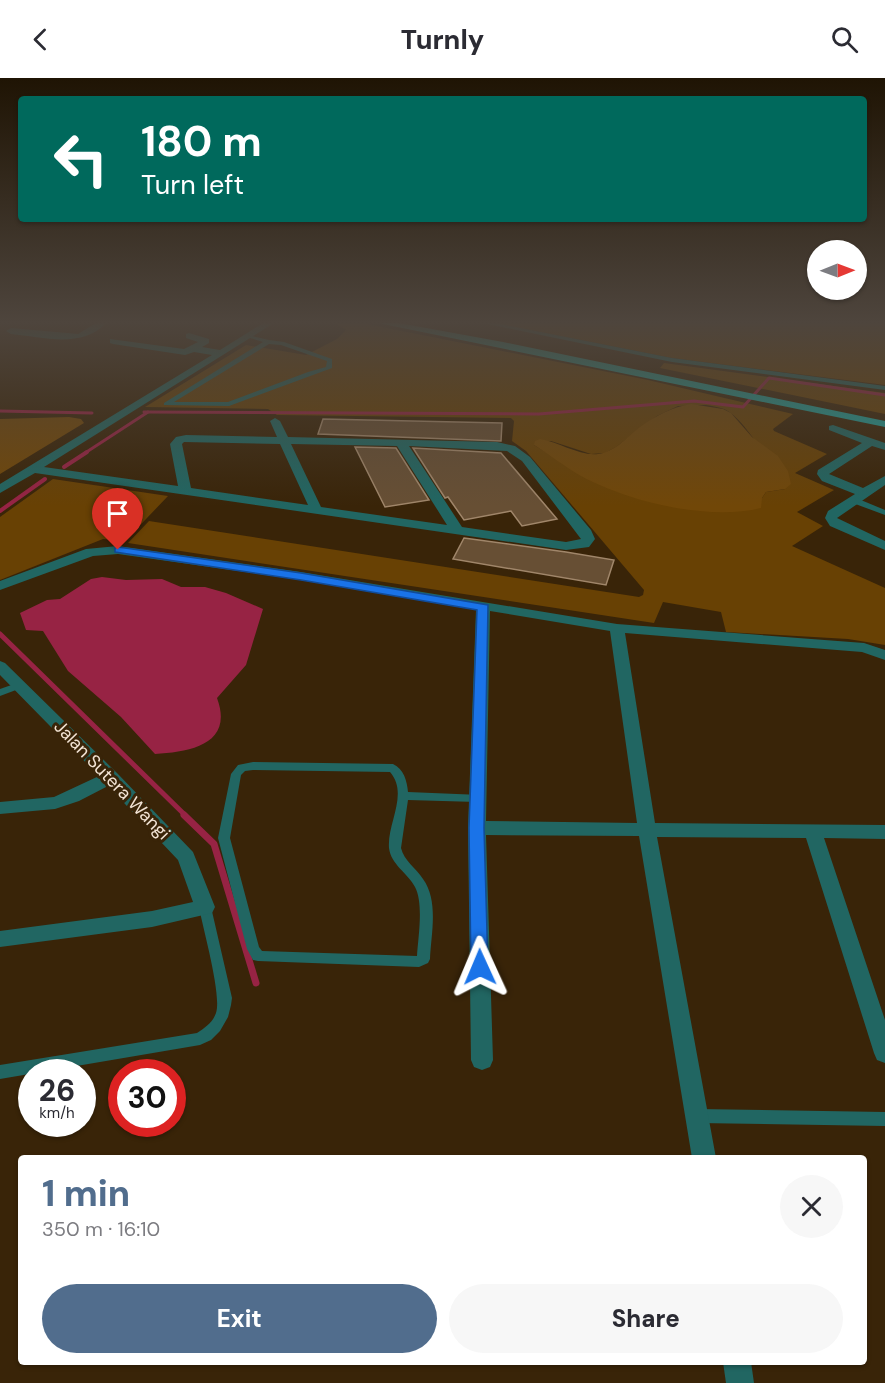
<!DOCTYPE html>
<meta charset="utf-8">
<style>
:root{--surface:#fff;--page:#f7f7f7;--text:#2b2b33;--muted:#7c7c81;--accent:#516d8d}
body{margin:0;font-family:"DM Sans",sans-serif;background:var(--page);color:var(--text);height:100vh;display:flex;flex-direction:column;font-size:22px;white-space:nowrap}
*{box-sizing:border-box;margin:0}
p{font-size:20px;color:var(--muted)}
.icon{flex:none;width:33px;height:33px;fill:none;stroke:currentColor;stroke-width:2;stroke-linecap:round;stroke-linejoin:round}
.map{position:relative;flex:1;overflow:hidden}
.sheet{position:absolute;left:18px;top:1077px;width:849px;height:210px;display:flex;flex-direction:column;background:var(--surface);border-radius:6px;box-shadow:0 2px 4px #0004}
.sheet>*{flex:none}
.hud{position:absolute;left:18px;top:18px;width:849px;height:126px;border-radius:6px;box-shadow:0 2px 4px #0004;background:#00695c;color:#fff;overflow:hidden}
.needle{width:39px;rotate:89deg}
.controls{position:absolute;left:807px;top:162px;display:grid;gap:12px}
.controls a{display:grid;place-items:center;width:60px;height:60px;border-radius:50%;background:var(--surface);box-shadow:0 2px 4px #0004;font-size:30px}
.speed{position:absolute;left:18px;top:981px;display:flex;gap:12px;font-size:30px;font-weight:700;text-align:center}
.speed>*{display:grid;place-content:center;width:78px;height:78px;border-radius:50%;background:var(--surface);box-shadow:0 2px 4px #0004;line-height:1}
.speed small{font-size:15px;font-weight:400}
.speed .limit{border:9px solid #d22;background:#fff;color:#111}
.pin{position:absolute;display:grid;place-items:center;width:51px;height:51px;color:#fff;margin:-62px -26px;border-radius:50% 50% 50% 0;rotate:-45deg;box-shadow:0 0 6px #0007}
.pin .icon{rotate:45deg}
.me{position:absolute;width:66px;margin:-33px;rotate:359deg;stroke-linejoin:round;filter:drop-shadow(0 0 4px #0008)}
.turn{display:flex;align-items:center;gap:21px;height:126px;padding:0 24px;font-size:27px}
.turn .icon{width:78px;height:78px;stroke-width:2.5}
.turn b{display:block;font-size:42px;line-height:51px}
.round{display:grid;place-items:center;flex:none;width:63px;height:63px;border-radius:32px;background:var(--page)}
.overview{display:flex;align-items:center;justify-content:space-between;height:102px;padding:0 24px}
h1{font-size:36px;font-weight:800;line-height:45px;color:var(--accent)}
.cta{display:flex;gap:12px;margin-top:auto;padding:12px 24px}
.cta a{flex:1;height:69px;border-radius:36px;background:var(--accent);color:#fff;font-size:24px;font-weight:800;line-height:69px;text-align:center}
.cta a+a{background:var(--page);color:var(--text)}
header{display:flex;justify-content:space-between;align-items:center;height:78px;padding:0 24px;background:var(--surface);font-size:27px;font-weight:800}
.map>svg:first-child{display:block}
.green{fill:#684104;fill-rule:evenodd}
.forest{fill:#714708}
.water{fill:#972344}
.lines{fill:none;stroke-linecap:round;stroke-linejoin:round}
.stream-far3{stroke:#972344;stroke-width:3}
.stream-far2{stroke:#972344;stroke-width:4}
.stream-far1{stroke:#972344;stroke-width:5}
.stream{stroke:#972344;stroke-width:7}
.building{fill:#674f34;stroke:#a0866a;stroke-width:1.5}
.service{fill:#216662;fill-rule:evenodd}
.minor{fill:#216662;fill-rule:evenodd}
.primary{fill:#209d97;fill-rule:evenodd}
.route{fill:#1a73e8;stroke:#114b97;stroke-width:1.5}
.labels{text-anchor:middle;stroke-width:6;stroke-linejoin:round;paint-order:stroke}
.street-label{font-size:18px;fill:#f2e3d4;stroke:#392408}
</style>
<header><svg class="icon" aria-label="back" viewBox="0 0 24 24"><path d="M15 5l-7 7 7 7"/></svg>Turnly<svg class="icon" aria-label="search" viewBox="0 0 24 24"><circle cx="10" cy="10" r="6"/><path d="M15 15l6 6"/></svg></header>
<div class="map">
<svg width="885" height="1305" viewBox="0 0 885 1305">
<rect width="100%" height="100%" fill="#392408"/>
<g class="green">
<path d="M335,245H362L648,302L793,336L773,351L774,353L827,376L795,395L834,412L797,434L823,448L792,468L885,510V567L848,561L726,554L721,534L663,524L654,545L128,465L149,443L639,519L643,517L644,512L526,373L512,363L514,343L511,340L277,337L268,331L145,329L246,267L306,277L337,261L346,252ZM706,327C712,328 719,329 724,331C746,341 772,390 785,411L766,414L762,420L549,376L534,367L551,363L591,376L605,375L616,369L657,338L678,328Z"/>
<polygon points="496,245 885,245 885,307 672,280"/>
<polygon points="664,285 885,315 885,336 660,290"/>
<polygon points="53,401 168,418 125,463 103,461 0,502 0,439"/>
</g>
<g class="forest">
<path d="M691,326L723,331L731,335L752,359L778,378L788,393L791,406L785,411L766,414L762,420L761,430C708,443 629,424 581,398C565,389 550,377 534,367L535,363L540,361C559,364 579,378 598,376C615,374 627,359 640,349C655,338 672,329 691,326Z"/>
<polygon points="69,339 81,341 84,345 0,396 0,341"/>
</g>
<path class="water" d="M102,499L126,502L162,501L181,509H205L226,515L263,531L246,587L217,620C234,666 191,674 155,676L121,639L68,593L43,553L26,552L20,535L47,522L60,521L91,501Z"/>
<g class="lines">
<g class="stream-far3">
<polyline points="0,333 92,335"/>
<polyline points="144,334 539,336 694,323 743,329 769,300 885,317"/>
<polyline points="85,375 148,334"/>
</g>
<g class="stream-far2">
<polyline points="64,389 87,374"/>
<polyline points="0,433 45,401"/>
</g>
<polyline class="stream-far1" points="0,556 186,738"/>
<polyline class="stream" points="184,737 214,766 256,905"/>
</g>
<g class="building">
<polygon points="323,341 502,345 501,363 318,356"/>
<polygon points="355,369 396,370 429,422 385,429"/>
<polygon points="413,370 501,375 557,441 522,448 511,433 464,442 448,419 445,420"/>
<polygon points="464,460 566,474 614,482 606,507 453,481"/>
</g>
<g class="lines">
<g class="service">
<polygon points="482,245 496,245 672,280 885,308 885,312 672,284"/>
<path d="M247,257L269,262L284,264L332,281V290L229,328L164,327V325L263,264L247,259ZM269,266L281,267L327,283L326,289L308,294L228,324H174Z"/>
<polygon points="850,420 856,420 885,432 885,437 850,424"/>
<polygon points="20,604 25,607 24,609 0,618 0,611"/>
<path d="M253,684L393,686C404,691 407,703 408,714L481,717L483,720L481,723L477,724L408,722L401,770C404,783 416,790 423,801C439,823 431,856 430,881L428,885L419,889L258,883L253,882L247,871L218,760L231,696L238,687ZM253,692L390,694C409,716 387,745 389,770C391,787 408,795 415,809C424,826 418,860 417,878L262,873L259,869L230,760L241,697L245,693Z"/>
<path d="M205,824L209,825L211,829L232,920L231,927L228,939L220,953L211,962L200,967L0,1001V987L197,955C205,950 213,944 216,935C222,917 203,851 199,829L201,825Z"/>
<polygon points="697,1031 885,1034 885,1048 697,1045 692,1043 690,1038 692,1033"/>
</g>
<g class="minor">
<path d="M96,245H106C82,271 43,259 11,256L6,253L11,250L78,256Z"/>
<path d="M263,245H274L44,389L178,408L170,366L176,359L186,357L277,359L270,343L275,340L280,343L288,359L497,364L515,368L530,379L591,452L595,461L589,469L566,472L35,395L0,415V406L212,277L194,274L185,277L113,266L110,265V261L184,271L198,264L186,260V256L189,255L209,261V265L202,269L220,272ZM184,364L280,366L308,427L191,410L182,366ZM291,366L397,368L447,447L321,429ZM409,368L507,373L522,383L581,461L566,464L462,449Z"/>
<polygon points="833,347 885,365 885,372 872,368 829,396 863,410 885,398 885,407 837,440 885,463 885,472 830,448 825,440 828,433 855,416 822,403 817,396 818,392 862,365 829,352 829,348"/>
<path d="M118,468L301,494L617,546L864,565L885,572V582L862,574L625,555L655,745L885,747V761L824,760L885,942V985L877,982L874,975L806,760L657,759L716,1080H692L639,758L486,757L493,982L490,989L482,992L474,989L471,982L468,750L476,531L301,502L118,476L93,478L0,512V503L86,471ZM490,533L610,553L637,745L486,743Z"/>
<polygon points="0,583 5,585 117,695 193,774 215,829 212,835 152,849 0,869 0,853 152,833 193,824 178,782 108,708 79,723 55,731 0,736 0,724 54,719 99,698 0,597"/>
<polygon points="723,1284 751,1284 754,1305 726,1305"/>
</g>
<polygon class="primary" points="378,245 399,245 503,264 885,343 885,349"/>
</g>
<linearGradient id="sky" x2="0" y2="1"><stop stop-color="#1f1404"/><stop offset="0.57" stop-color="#4e453d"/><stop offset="1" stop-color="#4e453d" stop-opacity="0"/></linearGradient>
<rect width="885" height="428" fill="url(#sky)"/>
<polygon class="route" points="118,469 301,495 488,527 484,750 488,889 486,894 480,896 474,894 471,889 469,750 477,532 301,502 115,474 115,470"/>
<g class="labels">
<g class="street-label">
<text transform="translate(112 702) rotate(46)" y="6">Jalan Sutera Wangi</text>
</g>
</g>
</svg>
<div class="controls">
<a><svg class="needle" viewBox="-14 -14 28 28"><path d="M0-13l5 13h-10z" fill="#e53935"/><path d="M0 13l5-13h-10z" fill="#7c7c81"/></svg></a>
</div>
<div class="speed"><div>26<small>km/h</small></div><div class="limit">30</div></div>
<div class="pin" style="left:118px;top:472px;background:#d93025"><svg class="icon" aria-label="arrive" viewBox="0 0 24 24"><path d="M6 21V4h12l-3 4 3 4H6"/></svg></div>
<svg class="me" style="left:480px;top:889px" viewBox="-20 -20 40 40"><path d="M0-17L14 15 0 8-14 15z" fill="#1a73e8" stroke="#fff" stroke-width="4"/></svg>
<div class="hud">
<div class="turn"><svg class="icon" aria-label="left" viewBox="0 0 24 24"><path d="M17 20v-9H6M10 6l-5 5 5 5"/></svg><div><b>180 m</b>Turn left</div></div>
</div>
<section class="sheet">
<div class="overview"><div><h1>1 min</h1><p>350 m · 16:10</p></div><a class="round"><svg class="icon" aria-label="close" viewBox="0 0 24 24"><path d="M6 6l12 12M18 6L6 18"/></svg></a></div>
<div class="cta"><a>Exit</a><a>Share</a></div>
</section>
</div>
